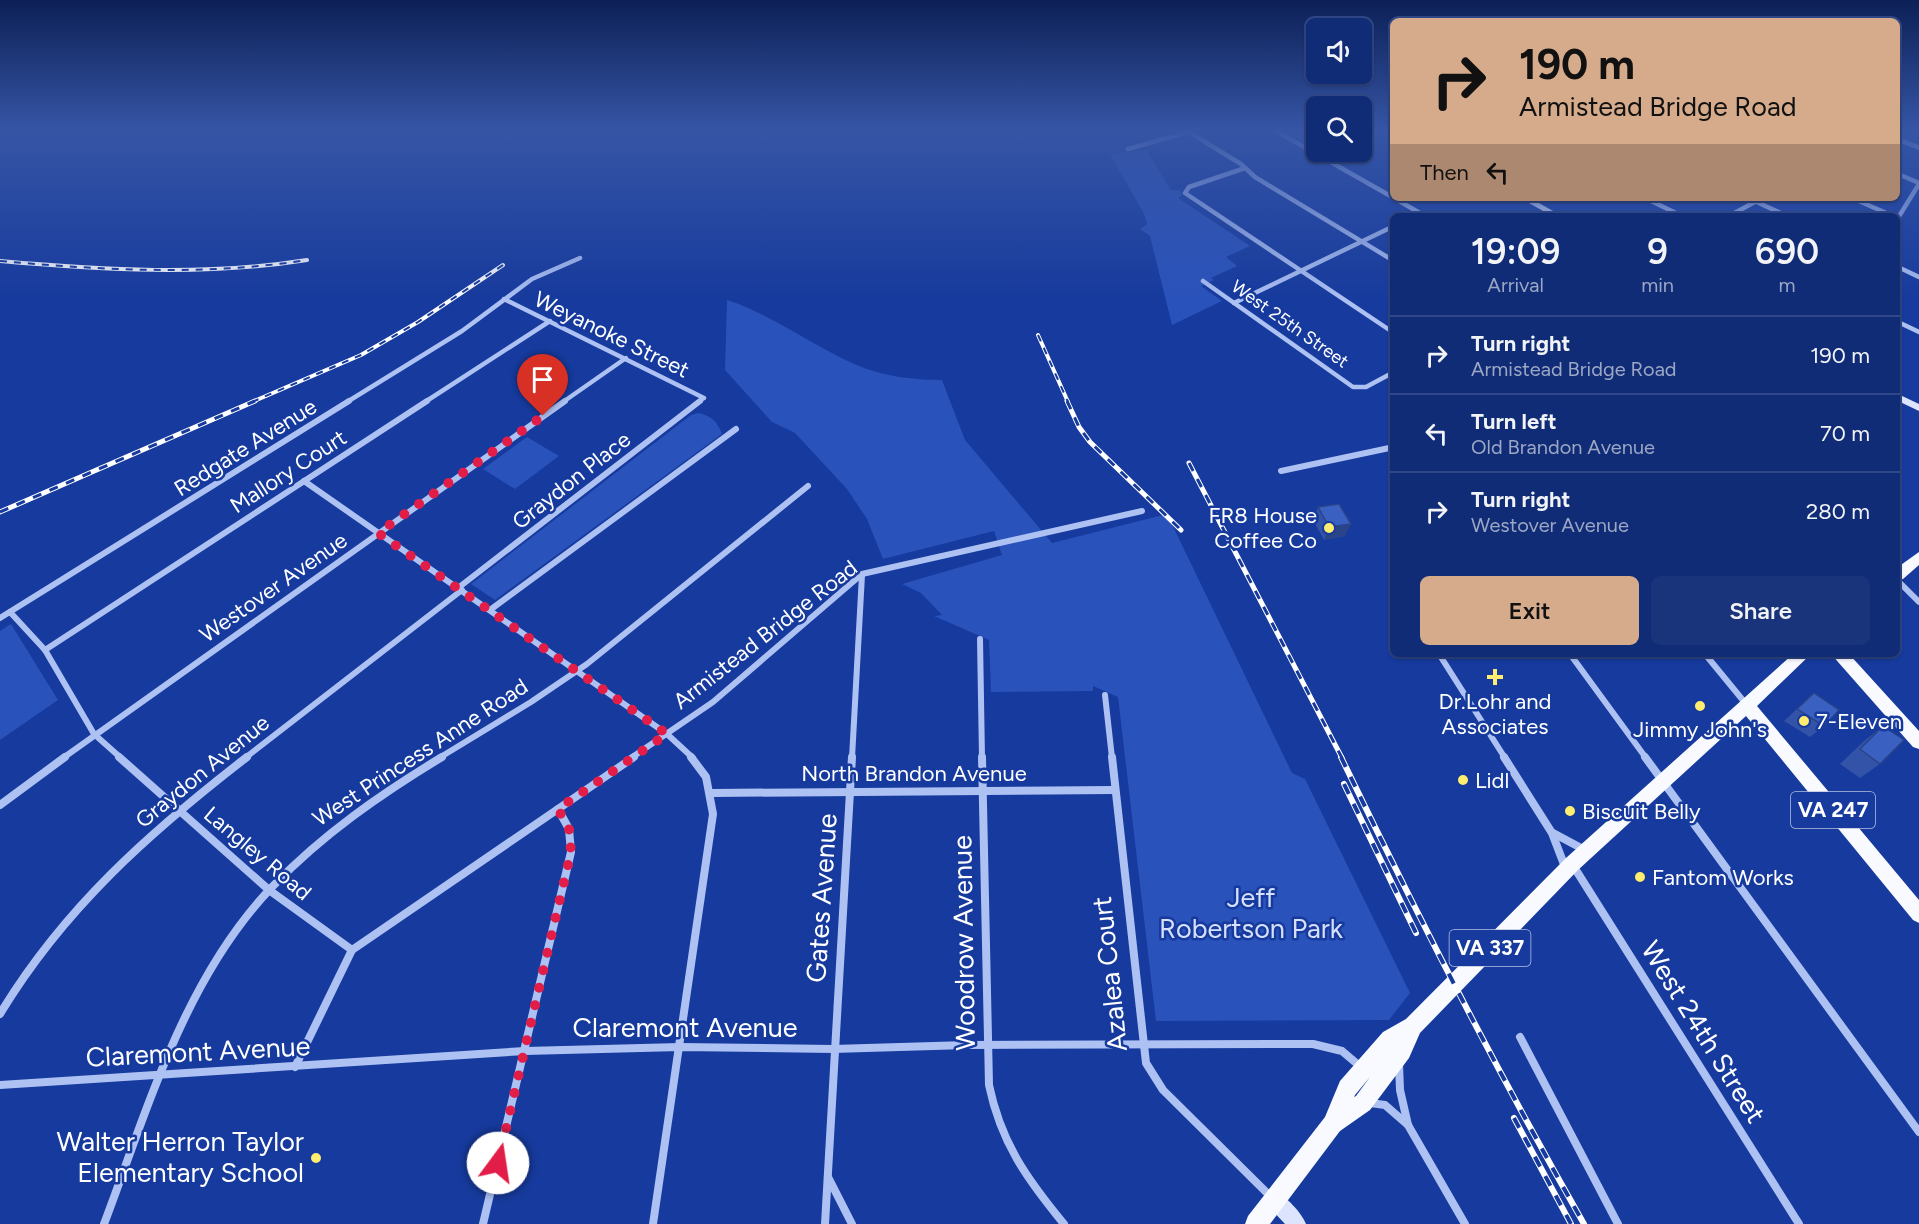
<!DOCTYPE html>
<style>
:root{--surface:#102c76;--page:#19347b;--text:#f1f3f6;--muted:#9ca7c5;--line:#304888;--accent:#d6ab8b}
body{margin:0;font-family:Figtree,sans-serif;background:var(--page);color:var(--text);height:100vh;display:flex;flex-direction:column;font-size:22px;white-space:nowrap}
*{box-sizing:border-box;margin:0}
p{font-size:20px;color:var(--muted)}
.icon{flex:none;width:33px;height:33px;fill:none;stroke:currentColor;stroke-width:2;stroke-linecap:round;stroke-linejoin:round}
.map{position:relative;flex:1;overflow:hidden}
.sheet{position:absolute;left:1390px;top:213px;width:510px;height:444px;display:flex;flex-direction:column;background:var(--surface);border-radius:9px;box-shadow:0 2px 4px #0004,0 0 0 2px var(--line)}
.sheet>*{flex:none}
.top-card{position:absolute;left:1390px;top:18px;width:510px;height:183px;border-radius:9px;box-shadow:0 2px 4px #0004,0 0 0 2px var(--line);background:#d6ab8b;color:#111;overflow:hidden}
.fabs{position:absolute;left:1306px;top:18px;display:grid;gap:12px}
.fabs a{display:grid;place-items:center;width:66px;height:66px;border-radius:9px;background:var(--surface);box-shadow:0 2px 4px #0004,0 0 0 2px var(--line);font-size:30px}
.pin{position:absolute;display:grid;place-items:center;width:51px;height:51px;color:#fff;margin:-62px -26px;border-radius:50% 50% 50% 0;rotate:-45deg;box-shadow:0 0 6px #0007}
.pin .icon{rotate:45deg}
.me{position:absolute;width:66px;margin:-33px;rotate:14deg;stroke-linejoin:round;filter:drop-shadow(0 0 4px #0008)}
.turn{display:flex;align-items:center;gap:21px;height:126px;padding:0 30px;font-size:27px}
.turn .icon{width:78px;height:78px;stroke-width:2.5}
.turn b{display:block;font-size:42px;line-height:51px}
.then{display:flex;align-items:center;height:57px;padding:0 30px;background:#0003;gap:12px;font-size:22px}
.eta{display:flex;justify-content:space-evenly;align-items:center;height:102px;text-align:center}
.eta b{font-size:36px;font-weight:600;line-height:42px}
.button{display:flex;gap:12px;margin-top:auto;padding:12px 30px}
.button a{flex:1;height:69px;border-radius:9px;background:var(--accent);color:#111;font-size:24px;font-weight:600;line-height:69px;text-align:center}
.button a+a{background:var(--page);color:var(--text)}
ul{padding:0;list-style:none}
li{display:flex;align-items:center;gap:18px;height:78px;padding:0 30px;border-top:2px solid var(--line)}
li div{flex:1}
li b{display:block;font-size:22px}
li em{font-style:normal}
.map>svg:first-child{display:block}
.green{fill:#2952bb}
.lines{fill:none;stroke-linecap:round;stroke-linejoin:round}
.street-far2{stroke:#adc1f3;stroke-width:4.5}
.street-far1{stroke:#adc1f3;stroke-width:6}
.street{stroke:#adc1f3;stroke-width:8}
.secondary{fill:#dce5fd;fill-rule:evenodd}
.primary{fill:#f9faff;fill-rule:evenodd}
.rail-far2-casing{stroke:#fff;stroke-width:4}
.rail-far1-casing{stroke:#fff;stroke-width:5}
.rail-casing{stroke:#fff;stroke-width:6}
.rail-far2{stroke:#163a9d;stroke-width:2;stroke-dasharray:7;stroke-linecap:butt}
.rail-far1{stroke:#163a9d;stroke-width:3;stroke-dasharray:9;stroke-linecap:butt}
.rail{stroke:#163a9d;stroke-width:4;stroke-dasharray:11;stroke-linecap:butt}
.wall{fill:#3253a7}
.shaded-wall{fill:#294488}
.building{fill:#3a61c2;stroke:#294488;stroke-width:1.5}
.route{stroke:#e11d48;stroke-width:10;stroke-dasharray:0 18}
.poi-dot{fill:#ffed6f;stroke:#163a9d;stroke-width:2}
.labels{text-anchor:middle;stroke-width:5;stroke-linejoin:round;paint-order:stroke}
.far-street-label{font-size:18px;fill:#fff;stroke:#163a9d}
.shield{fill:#163a9d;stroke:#b9c4e2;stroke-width:1.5}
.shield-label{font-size:21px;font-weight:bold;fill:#fff}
.street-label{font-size:22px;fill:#fff;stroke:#163a9d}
.poi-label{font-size:22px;fill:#fff;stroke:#163a9d;text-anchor:start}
.near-street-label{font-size:27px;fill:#fff;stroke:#163a9d}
.near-park-label{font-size:27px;fill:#d5e0fd;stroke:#163a9d}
.near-poi-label{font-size:27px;fill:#fff;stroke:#163a9d;text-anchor:end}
</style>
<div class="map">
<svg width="1919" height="1224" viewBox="0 0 1919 1224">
<rect width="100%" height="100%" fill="#163a9d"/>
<g class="green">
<polygon points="1284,131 1317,131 1317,150"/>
<polygon points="1146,150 1171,190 1180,190 1182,195 1178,198 1250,246 1226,257 1237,266 1211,278 1214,280 1201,286 1222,301 1172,325 1150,236 1140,229 1147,224 1144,214 1110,154"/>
<path d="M727,300C776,316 817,350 864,368C889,377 916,380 942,380L965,440L1052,543L1167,514L1292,773L1305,779L1410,993L1389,1020L1156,1021L1118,697L1093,686V691L991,692L989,640L934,616L942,615L921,593L902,584L1002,555L994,531L883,559L867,519L847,489L795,433L772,422L725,370Z"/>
<path d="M698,413C710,415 718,422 722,434L495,600L471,584L691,415Z"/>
<polygon points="527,437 559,456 515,489 483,469"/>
<polygon points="11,624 58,700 0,740 0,631"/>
</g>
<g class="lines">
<g class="street-far2">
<polyline points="1276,131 1394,198"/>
<polyline points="1189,132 1241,164 1255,177 1394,261"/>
<polyline points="1128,149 1191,131"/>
<polyline points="1245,168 1189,187 1185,193 1394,333"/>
<polyline points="1898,174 1919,183"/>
<polyline points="1394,198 1425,216"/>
<polyline points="1645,198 1682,216"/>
<polyline points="1748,198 1787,216"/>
<polyline points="1852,198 1893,216"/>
<polyline points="1729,216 1762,198"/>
<polyline points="1898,218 1919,184"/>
<polyline points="1898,267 1919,277"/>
<polyline points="1203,281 1353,387 1366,387 1394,372"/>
<polyline points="504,299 704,398 698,402"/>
<polyline points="1234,303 1394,226"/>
<polyline points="1898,322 1919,332"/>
<polyline points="347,402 462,331 532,279 580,258"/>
<polyline points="425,402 550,321"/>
<polyline points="563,402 626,358"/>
</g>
<g class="street-far1">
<polyline points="1281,471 1394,447"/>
<polyline points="304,481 667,734 693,758"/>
<polyline points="1898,581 1919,602"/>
<polyline points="458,588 700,401"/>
<polyline points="490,610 736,429"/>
<polyline points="10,612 45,650 94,734 121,758"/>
<polyline points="0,618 349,401"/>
<polyline points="980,639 982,758"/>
<polyline points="45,650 427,401"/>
<polyline points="1439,654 1505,758"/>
<polyline points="1570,654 1646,758"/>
<polyline points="1705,654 1746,704"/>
<polyline points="1105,695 1112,758"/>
<polyline points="63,758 565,401"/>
<polyline points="245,758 462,590"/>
<polyline points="439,758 531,702 587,664 808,486"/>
<polyline points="631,758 713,702 862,574 1142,511"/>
<polyline points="852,758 862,575"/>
</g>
<g class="street">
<polyline points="119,757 269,890 352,950"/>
<path d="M982,757L989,1085C1001,1143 1027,1179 1064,1224"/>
<polyline points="1112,757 1146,1063 1163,1090 1271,1197"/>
<polyline points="1504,757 1552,833 1565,867"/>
<polyline points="1645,757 1919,1132"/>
<polyline points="712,793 1115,790"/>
<polyline points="0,805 65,757"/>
<polyline points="1553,833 1583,849"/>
<polyline points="1574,867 1799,1224"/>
<path d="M0,1014C64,908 150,832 247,757"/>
<polyline points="1520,1037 1618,1224"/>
<polyline points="1399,1064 1400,1090 1408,1125 1465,1224"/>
<polyline points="295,1067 352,950 634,757"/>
<polyline points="0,1085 525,1051 680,1047 833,1049 967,1045 1313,1044 1342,1051 1362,1068"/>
<polyline points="1370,1103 1385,1105 1408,1125"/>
<polyline points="828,1177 852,1224"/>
<path d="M104,1224C148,1108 185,977 273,886C323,834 381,794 442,757"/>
<polyline points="483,1224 571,852 569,829 558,809"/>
<polyline points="653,1224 713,814 706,777 691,757"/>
<polyline points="825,1224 852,757"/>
</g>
<g class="secondary">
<polygon points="1383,131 1394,131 1394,136"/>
<polygon points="1898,137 1919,145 1919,150 1898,142"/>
<polygon points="1520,198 1530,198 1562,216 1552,216"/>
<polygon points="1898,394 1919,404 1919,411 1898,401"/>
<path d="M1274,1191C1286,1196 1301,1212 1306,1224H1285L1268,1206L1265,1200L1268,1194Z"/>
</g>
<g class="primary">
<polygon points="1919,552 1919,565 1903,579 1898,580 1898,567"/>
<path d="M1793,654H1811L1757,706L1919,900V923L1913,920L1746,716L1578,870L1420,1033L1409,1058L1370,1110L1340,1131L1270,1224H1245L1248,1216L1325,1117L1340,1081L1383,1032L1406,1019L1566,858ZM1370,1077L1356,1096L1354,1097L1355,1095Z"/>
<polygon points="1831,654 1849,654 1919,731 1919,749 1913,747"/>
</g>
<defs>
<g id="rail-far2">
<path d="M0,261C102,270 206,276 307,260"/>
<polyline points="1038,335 1068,402"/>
<polyline points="252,402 361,355 418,322 503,265"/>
</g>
<g id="rail-far1">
<polyline points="1067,401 1079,427 1090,442 1181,530"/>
<polyline points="1189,463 1342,758"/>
<polyline points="0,512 255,401"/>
</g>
<g id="rail">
<path d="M1341,757C1417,915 1497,1071 1584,1224"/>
<polyline points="1344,784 1416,933"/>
<polyline points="1514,1118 1571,1224"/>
</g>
</defs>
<use href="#rail-far2" class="rail-far2-casing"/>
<use href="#rail-far1" class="rail-far1-casing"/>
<use href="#rail" class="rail-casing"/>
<use href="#rail-far2" class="rail-far2"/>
<use href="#rail-far1" class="rail-far1"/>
<use href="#rail" class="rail"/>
</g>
<g class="wall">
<polygon points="1146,131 1163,131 1152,135"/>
<polygon points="1318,507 1345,536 1324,540 1313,520"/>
<polygon points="1856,654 1872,654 1864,660"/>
<polygon points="1814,693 1824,726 1810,737 1784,721"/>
<polygon points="1883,726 1880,764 1860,778 1840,764 1864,741"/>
</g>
<g class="shaded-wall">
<polygon points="1153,131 1163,131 1152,135"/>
<polygon points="1351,524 1345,536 1324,540 1329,527"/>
</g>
<g class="building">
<polygon points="1339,504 1351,524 1329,527 1318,507"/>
<polygon points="1814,693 1839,710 1824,726 1797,709"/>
<polygon points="1883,726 1904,740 1880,764 1860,749"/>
</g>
<linearGradient id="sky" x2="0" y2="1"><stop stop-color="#0c2056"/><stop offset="0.43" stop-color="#3655a5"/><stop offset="1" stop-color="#3655a5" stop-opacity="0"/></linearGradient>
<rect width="1919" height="302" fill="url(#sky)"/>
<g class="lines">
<polyline class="route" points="498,1163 571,852 569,829 558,809 667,734 378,533 543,416"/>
</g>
<g class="poi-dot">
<circle cx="1329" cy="528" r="6"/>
<path d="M1492 668h6v6h6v6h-6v6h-6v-6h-6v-6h6z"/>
<circle cx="1700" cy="706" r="6"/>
<circle cx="1804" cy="721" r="6"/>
<circle cx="1463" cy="780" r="6"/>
<circle cx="1570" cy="811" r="6"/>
<circle cx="1640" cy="877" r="6"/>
<circle cx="316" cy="1158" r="6"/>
</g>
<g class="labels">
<g class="far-street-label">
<text transform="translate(1290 324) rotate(35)" y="6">West 25th Street</text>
</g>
<g class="shield">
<rect x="1791" y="792" width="84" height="36" rx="4.5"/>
<rect x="1449.5" y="930" width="81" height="36" rx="4.5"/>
</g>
<g class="shield-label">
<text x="1833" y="817">VA 247</text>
<text x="1490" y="955">VA 337</text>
</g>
<g class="street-label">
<text transform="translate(612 334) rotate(26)" y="8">Weyanoke Street</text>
<text transform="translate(245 447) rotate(-32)" y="8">Redgate Avenue</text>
<text transform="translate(288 471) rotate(-33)" y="8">Mallory Court</text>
<text transform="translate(571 480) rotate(-38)" y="8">Graydon Place</text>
<text transform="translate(273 587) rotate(-35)" y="8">Westover Avenue</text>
<text transform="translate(765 634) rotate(-38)" y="8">Armistead Bridge Road</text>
<text transform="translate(420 752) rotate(-33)" y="8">West Princess Anne Road</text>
<text transform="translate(202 771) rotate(-39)" y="8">Graydon Avenue</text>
<text x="914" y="781">North Brandon Avenue</text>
<text transform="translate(258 853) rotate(40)" y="8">Langley Road</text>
</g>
<g class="poi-label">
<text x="1317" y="523" text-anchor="end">FR8 House<tspan x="1317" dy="25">Coffee Co</tspan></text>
<text x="1495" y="709" text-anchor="middle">Dr.Lohr and<tspan x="1495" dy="25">Associates</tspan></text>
<text x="1816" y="729">7-Eleven</text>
<text x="1700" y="737" text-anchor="middle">Jimmy John's</text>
<text x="1475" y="788">Lidl</text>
<text x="1582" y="819">Biscuit Belly</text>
<text x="1652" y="885">Fantom Works</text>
</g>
<g class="near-street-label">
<text transform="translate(822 898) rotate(-86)" y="9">Gates Avenue</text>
<text transform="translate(964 943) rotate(-91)" y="9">Woodrow Avenue</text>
<text transform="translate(1110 974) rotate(-96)" y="9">Azalea Court</text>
<text x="685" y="1037">Claremont Avenue</text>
<text transform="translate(1703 1032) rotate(58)" y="9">West 24th Street</text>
<text transform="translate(198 1052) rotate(-3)" y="9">Claremont Avenue</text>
</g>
<g class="near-park-label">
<text x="1251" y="907">Jeff<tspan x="1251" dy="31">Robertson Park</tspan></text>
</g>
<g class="near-poi-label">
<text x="304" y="1151">Walter Herron Taylor<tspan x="304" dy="31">Elementary School</tspan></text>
</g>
</g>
</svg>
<div class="fabs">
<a><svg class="icon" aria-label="sound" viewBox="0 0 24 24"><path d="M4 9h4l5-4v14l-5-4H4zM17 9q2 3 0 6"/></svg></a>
<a><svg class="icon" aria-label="search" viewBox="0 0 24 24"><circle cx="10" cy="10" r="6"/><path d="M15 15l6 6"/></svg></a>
</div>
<div class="pin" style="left:543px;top:416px;background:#d93025"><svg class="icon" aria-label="arrive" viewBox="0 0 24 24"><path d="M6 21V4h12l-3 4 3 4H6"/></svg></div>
<svg class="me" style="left:498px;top:1163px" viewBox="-20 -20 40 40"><circle r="19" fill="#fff"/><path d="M0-13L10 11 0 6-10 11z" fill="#e11d48"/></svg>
<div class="top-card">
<div class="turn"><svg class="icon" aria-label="right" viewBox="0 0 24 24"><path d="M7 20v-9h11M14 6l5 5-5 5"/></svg><div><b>190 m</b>Armistead Bridge Road</div></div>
<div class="then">Then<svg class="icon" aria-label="left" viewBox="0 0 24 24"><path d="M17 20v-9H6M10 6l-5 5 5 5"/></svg></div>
</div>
<section class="sheet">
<div class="eta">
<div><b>19:09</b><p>Arrival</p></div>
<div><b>9</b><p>min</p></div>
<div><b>690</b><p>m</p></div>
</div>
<ul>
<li><svg class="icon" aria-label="right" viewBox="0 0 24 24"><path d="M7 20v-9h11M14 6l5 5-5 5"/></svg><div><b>Turn right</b><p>Armistead Bridge Road</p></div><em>190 m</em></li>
<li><svg class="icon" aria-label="left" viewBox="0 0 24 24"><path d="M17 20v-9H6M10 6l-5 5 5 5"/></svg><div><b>Turn left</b><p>Old Brandon Avenue</p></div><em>70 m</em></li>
<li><svg class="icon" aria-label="right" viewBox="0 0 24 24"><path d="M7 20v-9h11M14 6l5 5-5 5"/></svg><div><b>Turn right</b><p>Westover Avenue</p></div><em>280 m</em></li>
</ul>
<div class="button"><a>Exit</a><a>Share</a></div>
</section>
</div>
